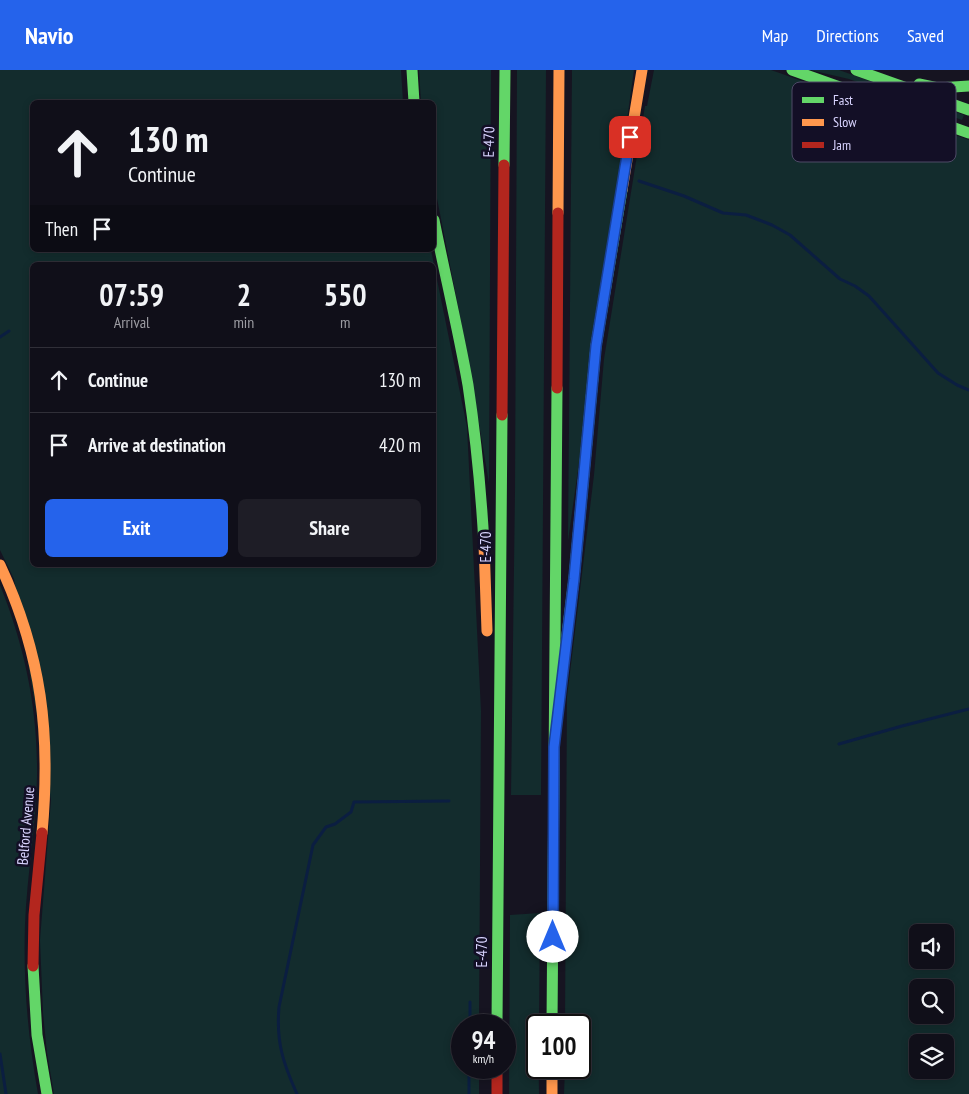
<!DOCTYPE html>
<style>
:root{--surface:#100f19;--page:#1e1d26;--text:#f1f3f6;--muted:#9c9ca2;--line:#302f38;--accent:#2563eb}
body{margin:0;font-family:"PT Sans Narrow",sans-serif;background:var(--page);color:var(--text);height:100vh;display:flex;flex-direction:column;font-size:19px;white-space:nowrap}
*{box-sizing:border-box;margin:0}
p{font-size:16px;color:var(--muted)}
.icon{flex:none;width:28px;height:28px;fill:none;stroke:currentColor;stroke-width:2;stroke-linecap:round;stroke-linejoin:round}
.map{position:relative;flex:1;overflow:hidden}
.drawer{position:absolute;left:30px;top:192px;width:406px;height:305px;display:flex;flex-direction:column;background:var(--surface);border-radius:8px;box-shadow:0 2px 8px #0003,0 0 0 1px var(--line)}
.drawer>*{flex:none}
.banner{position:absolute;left:30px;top:30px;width:406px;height:152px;border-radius:8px;box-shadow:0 2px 8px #0003,0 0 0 1px var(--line);background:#100f19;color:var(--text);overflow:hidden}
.controls{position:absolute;left:909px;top:854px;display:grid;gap:10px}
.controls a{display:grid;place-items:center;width:45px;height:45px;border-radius:8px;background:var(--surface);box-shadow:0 2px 8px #0003,0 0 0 1px var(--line);font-size:25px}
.speed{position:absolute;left:451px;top:944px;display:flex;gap:10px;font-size:25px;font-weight:700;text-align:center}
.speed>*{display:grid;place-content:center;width:65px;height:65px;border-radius:50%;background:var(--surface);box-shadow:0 2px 8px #0003,0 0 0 1px var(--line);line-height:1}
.speed small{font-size:12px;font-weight:400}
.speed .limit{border:2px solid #111;border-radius:8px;background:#fff;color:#111}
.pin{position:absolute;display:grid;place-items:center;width:42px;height:42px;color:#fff;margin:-21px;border-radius:10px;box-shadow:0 2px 8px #0006}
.me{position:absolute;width:55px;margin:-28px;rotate:0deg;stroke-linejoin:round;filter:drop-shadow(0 0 4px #0008)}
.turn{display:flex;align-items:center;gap:18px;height:105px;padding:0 15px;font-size:22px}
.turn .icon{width:65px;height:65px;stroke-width:2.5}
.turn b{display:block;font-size:35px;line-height:42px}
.then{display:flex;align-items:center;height:48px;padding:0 15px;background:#0003;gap:10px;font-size:19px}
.eta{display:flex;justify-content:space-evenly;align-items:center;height:85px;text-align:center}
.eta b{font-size:30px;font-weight:800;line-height:35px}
.primary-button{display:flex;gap:10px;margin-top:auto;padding:10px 15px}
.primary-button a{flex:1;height:58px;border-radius:8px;background:var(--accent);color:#fff;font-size:20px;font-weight:800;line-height:58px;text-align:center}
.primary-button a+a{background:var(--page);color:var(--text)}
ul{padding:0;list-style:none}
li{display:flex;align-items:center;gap:15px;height:65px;padding:0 15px;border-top:1px solid var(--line)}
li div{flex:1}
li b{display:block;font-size:19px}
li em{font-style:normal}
header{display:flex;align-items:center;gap:30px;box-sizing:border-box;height:70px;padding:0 25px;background:var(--accent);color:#fff}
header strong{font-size:24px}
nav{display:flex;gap:28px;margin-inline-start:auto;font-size:18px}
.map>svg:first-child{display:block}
.green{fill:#132c2d;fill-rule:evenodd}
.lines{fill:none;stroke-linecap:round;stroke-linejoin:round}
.stream{stroke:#0b1e41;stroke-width:3}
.fast{stroke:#63d668;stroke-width:11}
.slow{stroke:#ff974d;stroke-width:11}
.jam{stroke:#b3261e;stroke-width:11}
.route-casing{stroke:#184099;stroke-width:12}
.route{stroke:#2563eb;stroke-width:9}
.labels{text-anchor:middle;stroke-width:5;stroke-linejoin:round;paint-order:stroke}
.street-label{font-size:15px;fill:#d9d4ff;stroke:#130f26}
.key{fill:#130f26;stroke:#4e4a67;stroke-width:1}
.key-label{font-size:14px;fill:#d9d4ff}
</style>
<header>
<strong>Navio</strong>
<nav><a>Map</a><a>Directions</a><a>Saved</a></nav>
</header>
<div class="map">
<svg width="969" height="1024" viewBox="0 0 969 1024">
<rect width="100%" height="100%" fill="#161421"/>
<g class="green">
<path d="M0,0H401L403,32H32V180H431L467,357L481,641L479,955H462V998H479V1024H54L47,983L43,943L40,870L51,730L14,509L0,480ZM32,195H434V495H32Z"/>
<polygon points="419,0 491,0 489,413 466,277 434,113 434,32 421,32"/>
<polygon points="517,0 546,0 541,725 511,725 515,422"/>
<polygon points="572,0 634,0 568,471"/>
<path d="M654,0H771L969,70V1024H564L565,998H580V955H565L567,627L594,405L604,289L645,36H647ZM918,862H945V890H918ZM918,918H945V945H918ZM918,972H945V1000H918Z"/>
<polygon points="810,0 839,0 964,45 962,50 849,9"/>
<path d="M0,515C25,577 38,640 37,707C36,756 27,805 25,854C23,912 28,968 38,1024H0Z"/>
<polygon points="540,843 539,955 538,955 539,1024 509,1024 510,845"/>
</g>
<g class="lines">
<g class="stream">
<polyline points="639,111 684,126 723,143 746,145 772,155 790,165 840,209 855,216 869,226 938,303 957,315 969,320"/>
<polyline points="0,267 9,261"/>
<polyline points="839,674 902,656 969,639"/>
<polyline points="470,955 470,932"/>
<polyline points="0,984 6,1024"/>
<path d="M297,1024C283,993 276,972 279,937L313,775L326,757L335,754L351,742L354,732L449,731"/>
<polyline points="469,1024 469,998"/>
</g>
<g class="fast">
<polyline points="412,0 414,32"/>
<polyline points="792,0 969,63"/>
<polyline points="856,0 969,40"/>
<polyline points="919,14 938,18 969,16"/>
<polyline points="504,95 505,0"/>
<path d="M434,150C445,205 458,259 468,315C476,368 481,421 484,474"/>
<polyline points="566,573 574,509 596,276 622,120"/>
<polyline points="33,896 37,965 47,1024"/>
<polyline points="497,955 502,345"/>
<polyline points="552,955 557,318"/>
</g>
<g class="slow">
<polyline points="622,120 642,0"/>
<polyline points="558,143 559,0"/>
<polyline points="484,474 487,561"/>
<path d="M0,495C42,585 51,664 42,763"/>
<polyline points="552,998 552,1024"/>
</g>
<g class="jam">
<polyline points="557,318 558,143"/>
<polyline points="502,345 504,95"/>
<polyline points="33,896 34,845 42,763"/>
<polyline points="497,998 497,1024"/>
</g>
</g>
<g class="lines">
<defs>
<polyline id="route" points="553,867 554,677 574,509 596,276 630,67"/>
</defs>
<use href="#route" class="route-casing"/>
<use href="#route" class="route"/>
</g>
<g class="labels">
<g class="street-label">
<text transform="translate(489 72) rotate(-89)" y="5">E-470</text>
<text transform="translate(486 477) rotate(-90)" y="5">E-470</text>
<text transform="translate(26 756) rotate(-85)" y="5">Belford Avenue</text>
<text transform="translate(482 882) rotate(-90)" y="5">E-470</text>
</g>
</g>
<rect x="792" y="12" width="164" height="80" rx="8" class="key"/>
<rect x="802" y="27" width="22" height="6" fill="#63d668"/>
<rect x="802" y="49" width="22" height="7" fill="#ff974d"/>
<rect x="802" y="72" width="22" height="6" fill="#b3261e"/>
<g class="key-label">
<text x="833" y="35">Fast</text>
<text x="833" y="57">Slow</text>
<text x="833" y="80">Jam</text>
</g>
</svg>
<div class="controls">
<a><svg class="icon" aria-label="sound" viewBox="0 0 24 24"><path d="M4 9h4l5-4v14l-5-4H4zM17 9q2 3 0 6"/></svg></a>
<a><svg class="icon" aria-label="search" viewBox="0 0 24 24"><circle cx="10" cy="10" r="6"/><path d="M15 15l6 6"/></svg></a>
<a><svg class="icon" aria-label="layers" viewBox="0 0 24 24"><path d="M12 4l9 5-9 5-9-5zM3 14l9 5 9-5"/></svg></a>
</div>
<div class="speed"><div>94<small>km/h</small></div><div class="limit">100</div></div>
<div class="pin" style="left:630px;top:67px;background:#d93025"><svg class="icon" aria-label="arrive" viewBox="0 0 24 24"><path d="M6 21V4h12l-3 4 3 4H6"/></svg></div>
<svg class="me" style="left:553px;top:867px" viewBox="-20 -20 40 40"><circle r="19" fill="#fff"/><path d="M0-13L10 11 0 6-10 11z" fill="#2563eb"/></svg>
<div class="banner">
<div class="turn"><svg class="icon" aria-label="ahead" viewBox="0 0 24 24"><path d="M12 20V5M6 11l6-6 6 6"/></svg><div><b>130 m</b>Continue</div></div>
<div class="then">Then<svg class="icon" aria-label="arrive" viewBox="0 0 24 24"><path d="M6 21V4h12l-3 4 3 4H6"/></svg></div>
</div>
<section class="drawer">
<div class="eta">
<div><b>07:59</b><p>Arrival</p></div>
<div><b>2</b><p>min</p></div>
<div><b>550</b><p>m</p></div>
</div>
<ul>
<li><svg class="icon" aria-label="ahead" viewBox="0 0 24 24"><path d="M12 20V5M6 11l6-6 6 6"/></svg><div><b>Continue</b></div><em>130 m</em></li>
<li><svg class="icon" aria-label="arrive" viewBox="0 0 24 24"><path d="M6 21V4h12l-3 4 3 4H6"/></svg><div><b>Arrive at destination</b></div><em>420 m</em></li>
</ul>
<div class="primary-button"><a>Exit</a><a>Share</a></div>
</section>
</div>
